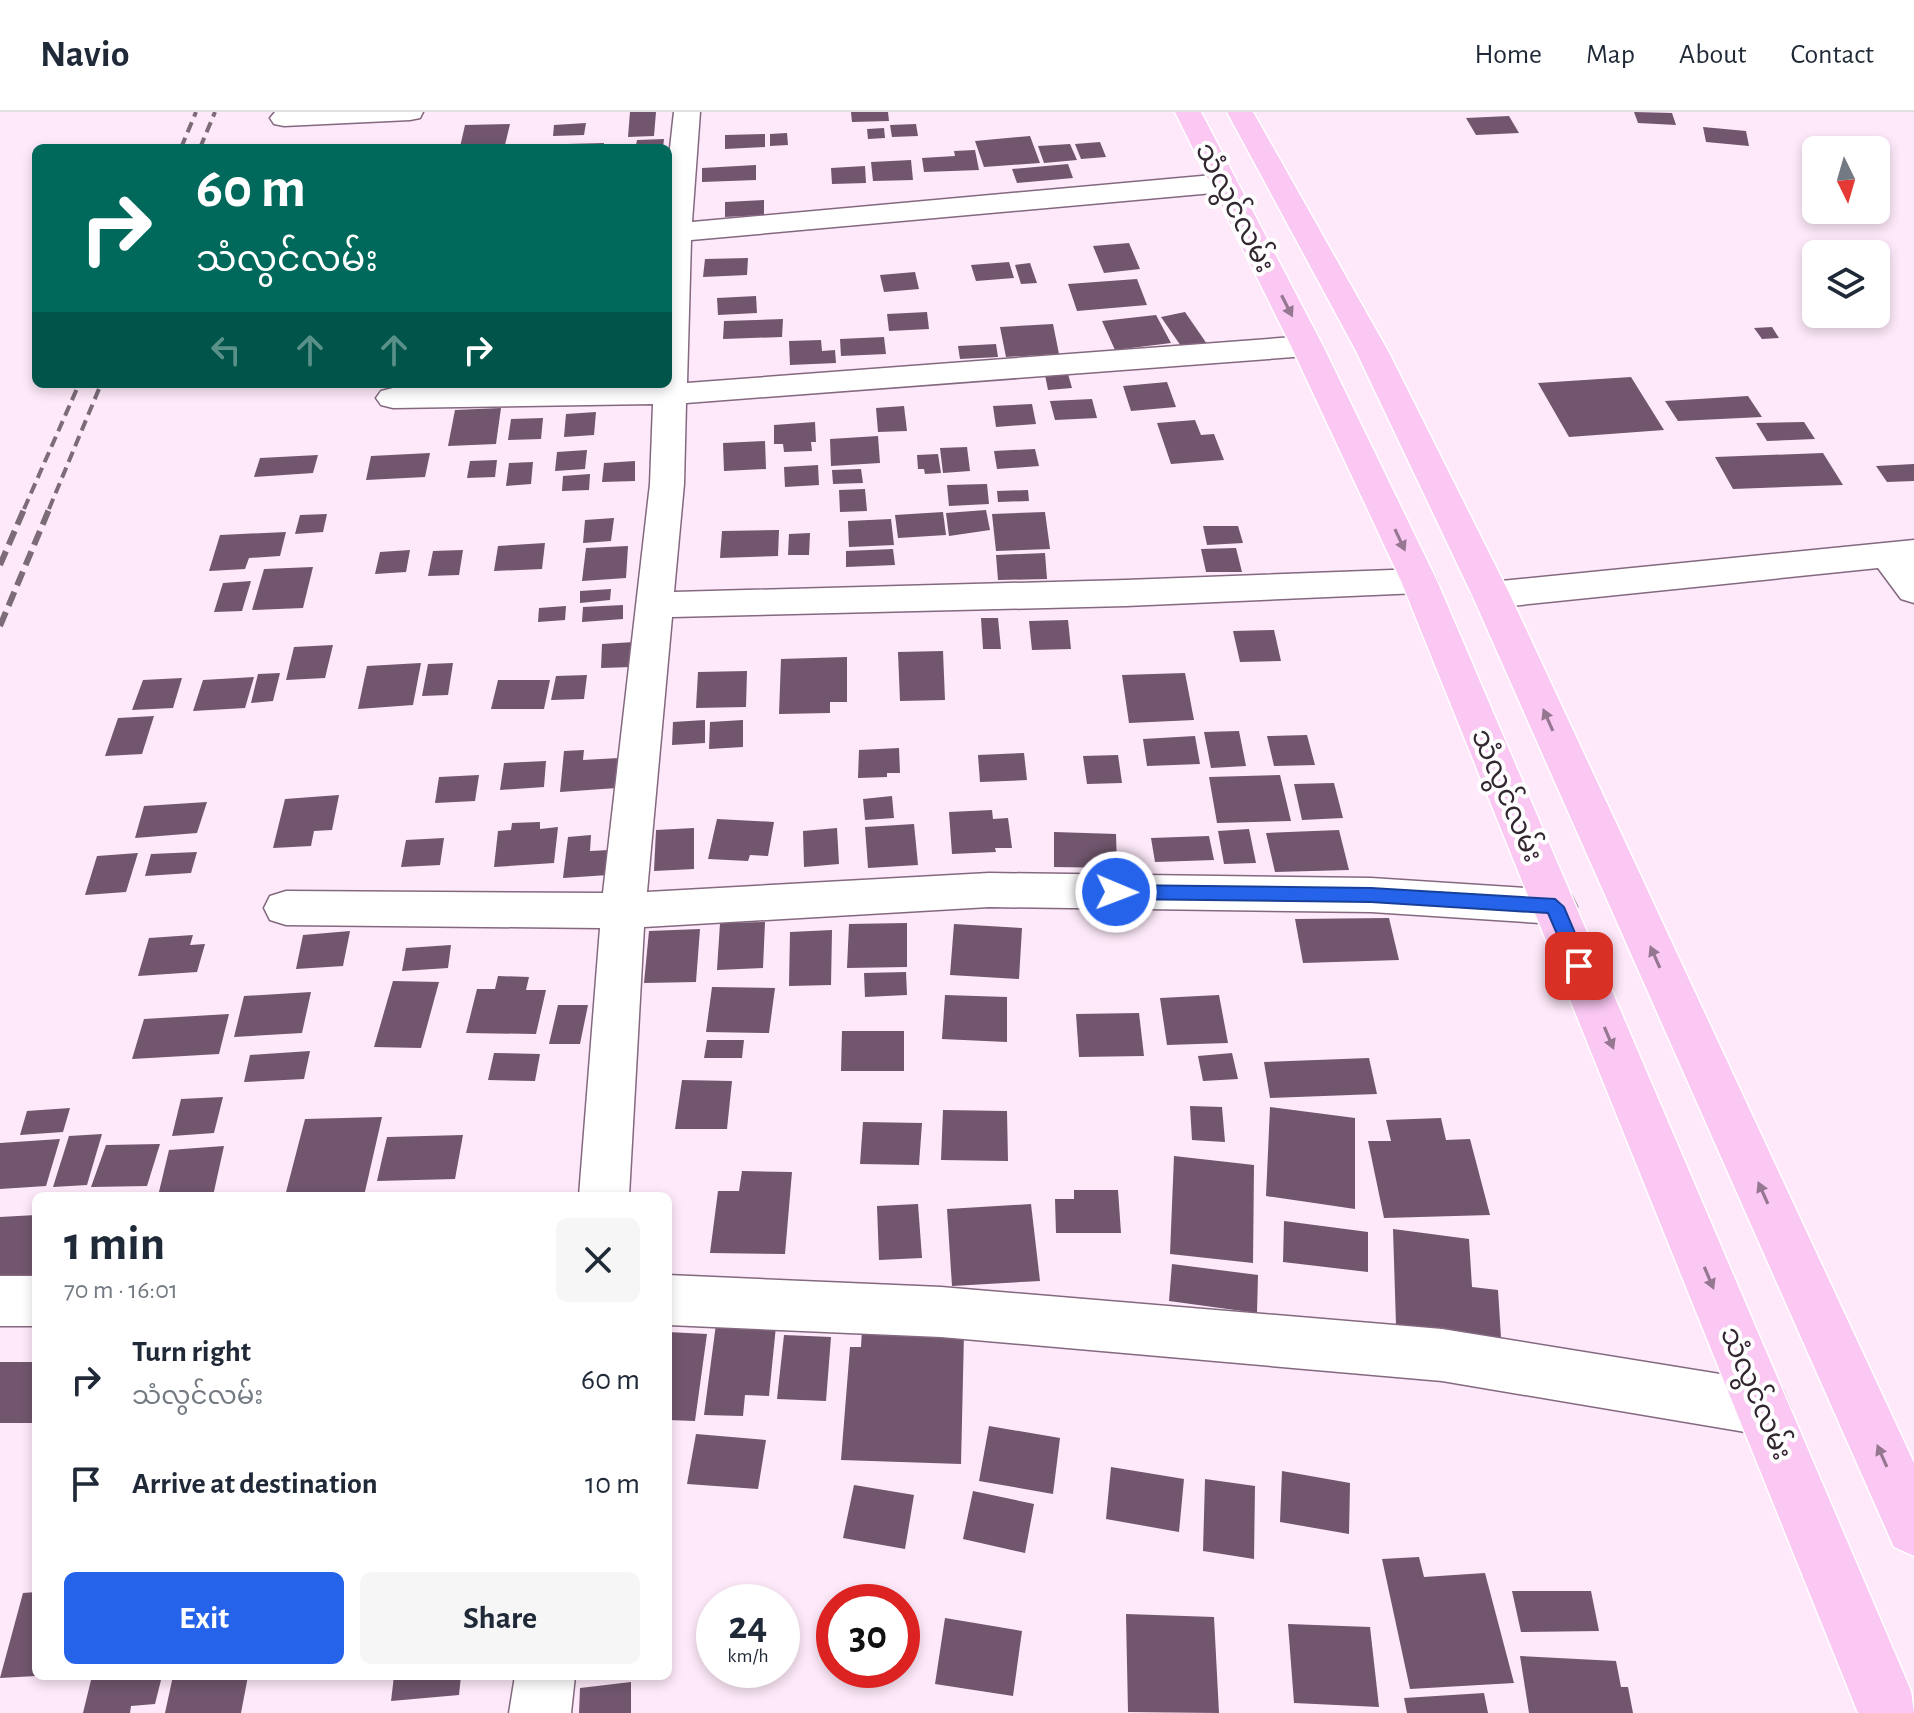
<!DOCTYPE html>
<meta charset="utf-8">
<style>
:root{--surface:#fff;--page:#f6f6f7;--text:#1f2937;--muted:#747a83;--line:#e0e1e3;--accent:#2563eb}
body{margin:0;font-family:"Alegreya Sans","Noto Sans Myanmar",sans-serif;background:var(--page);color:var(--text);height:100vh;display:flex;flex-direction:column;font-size:30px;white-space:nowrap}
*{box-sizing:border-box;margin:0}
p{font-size:26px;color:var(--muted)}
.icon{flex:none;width:44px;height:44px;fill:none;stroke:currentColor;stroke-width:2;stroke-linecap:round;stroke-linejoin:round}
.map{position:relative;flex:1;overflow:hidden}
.details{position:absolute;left:32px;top:1080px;width:640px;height:488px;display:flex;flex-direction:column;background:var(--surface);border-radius:12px;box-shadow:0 4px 12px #0003}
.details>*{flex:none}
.guide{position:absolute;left:32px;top:32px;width:640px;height:244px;border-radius:12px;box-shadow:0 4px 12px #0003;background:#00695c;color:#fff;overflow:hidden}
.needle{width:52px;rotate:175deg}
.buttons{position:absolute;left:1802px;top:24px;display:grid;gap:16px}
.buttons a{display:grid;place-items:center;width:88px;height:88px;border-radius:12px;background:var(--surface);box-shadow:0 4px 12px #0003;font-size:40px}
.speed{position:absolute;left:696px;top:1472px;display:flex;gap:16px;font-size:40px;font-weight:700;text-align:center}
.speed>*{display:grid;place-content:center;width:104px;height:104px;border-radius:50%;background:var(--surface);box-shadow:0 4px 12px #0003;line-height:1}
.speed small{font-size:20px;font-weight:400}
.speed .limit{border:12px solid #d22;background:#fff;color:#111}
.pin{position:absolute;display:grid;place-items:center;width:68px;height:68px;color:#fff;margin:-34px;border-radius:16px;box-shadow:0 4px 12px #0006}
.me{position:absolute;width:88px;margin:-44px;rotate:91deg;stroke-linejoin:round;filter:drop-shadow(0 0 6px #0008)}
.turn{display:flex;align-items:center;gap:28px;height:168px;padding:0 32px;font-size:36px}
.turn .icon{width:104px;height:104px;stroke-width:2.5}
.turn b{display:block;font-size:56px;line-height:68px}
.lanes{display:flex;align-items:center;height:76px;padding:0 32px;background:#0003;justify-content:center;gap:40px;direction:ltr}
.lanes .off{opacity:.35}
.round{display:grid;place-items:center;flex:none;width:84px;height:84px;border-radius:12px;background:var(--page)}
.headline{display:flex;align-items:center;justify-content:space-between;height:136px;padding:0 32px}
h1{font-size:48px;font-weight:700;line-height:60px}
.cta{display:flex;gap:16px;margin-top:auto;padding:16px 32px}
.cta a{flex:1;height:92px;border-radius:12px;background:var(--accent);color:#fff;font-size:32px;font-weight:700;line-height:92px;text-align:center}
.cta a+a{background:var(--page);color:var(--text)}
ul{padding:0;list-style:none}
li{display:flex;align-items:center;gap:24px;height:104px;padding:0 32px}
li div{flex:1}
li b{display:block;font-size:30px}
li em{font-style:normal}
header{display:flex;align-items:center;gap:48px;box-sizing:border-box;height:112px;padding:0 40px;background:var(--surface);border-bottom:2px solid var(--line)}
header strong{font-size:38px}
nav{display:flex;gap:44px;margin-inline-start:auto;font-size:28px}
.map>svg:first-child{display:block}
.building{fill:#71566d}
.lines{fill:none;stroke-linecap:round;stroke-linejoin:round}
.minor-casing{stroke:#84687f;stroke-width:3}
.major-casing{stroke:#fff;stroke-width:3}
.minor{fill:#fff;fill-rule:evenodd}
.major{fill:#fac8f2;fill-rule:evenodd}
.rail-far1{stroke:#7b6c78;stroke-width:4;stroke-dasharray:11 6;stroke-linecap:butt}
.rail{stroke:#7b6c78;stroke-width:6;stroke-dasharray:15 7;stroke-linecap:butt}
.oneway{fill:#967791}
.route{fill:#2563eb;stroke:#184099;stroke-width:2}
.labels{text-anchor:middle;stroke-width:8;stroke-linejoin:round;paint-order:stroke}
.street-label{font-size:28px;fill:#322630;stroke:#fefefe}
</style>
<header>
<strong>Navio</strong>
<nav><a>Home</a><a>Map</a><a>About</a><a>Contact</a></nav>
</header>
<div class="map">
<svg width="1914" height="1601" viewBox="0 0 1914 1601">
<rect width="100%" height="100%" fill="#fde9f9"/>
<g class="building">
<polygon points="630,0 656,0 654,24 628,25"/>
<polygon points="851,0 888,0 889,9 852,10"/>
<polygon points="1634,0 1672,1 1676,13 1638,11"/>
<polygon points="1509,4 1519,21 1476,23 1466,6"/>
<polygon points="586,11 584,23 553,24 554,13"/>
<polygon points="510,12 505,33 460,35 465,13"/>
<polygon points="916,12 918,24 892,25 890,13"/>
<polygon points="1703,15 1746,19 1749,34 1706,30"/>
<polygon points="884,16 885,26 868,27 867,17"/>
<polygon points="787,21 788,33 770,34 770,22"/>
<polygon points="765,22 765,35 725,37 725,23"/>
<polygon points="1030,24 1040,51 984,55 975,29"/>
<polygon points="664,27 663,36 629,36 629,33 636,33 637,28"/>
<polygon points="1100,30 1106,45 1081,47 1075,32"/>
<polygon points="604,31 604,36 567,36 567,32"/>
<polygon points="1070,32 1077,48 1044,51 1038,34"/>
<polygon points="975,38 979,58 924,60 922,46 955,44 954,39"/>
<polygon points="911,48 913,68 873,69 871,50"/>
<polygon points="1068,52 1073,66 1017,71 1012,57"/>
<polygon points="756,53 756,68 702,70 702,56"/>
<polygon points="865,54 866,71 832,72 831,56"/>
<polygon points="764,88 764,103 725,105 725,90"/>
<polygon points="1129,131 1140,157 1104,161 1093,134"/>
<polygon points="748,146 747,163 703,165 705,147"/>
<polygon points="1009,150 1014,166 976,169 971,153"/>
<polygon points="1030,151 1037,171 1021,172 1015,153"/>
<polygon points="915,160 919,177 884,180 880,163"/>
<polygon points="1137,167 1147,193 1077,199 1068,172"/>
<polygon points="756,184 757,201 718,203 717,186"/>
<polygon points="927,200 929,217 889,219 887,202"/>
<polygon points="1185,200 1207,232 1183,237 1161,205"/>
<polygon points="1156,203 1171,231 1115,238 1102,209"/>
<polygon points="783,207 782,225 723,227 724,209"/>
<polygon points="1053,212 1059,242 1006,245 1000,215"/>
<polygon points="1772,215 1779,226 1762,227 1754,216"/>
<polygon points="884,225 886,242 841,244 840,227"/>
<polygon points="821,228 822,239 835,238 836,251 790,253 789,229"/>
<polygon points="996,232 998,245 960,247 958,234"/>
<polygon points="1068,262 1072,276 1048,278 1045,263"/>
<polygon points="1631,265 1664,318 1569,325 1538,271"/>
<polygon points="1167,270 1176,295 1131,299 1123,274"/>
<polygon points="1748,284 1762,305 1678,309 1665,289"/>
<polygon points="1092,287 1097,306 1055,308 1050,289"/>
<polygon points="1032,292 1036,312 996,315 993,294"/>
<polygon points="904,294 907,319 878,320 876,296"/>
<polygon points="501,296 496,332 448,334 455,298"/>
<polygon points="596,300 594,323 564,325 566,302"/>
<polygon points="543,306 541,327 508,328 511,307"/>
<polygon points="1195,308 1201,323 1214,322 1224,348 1171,352 1157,311"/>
<polygon points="815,310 816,330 811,330 812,339 784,340 783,332 774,332 774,313"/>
<polygon points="1804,310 1815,327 1767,329 1756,311"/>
<polygon points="878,324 880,351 831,354 830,327"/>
<polygon points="765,329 766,357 724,359 723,331"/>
<polygon points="967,335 970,359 943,361 940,336"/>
<polygon points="1035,337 1039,354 997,357 994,339"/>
<polygon points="587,338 585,357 555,359 557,340"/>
<polygon points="430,341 425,365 366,368 371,344"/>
<polygon points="1823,341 1843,373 1733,377 1715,345"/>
<polygon points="938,342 941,361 925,362 924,357 918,357 917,343"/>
<polygon points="318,343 313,361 254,365 260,346"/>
<polygon points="497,348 495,365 467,366 470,349"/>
<polygon points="635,349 635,369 602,370 604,351"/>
<polygon points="533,350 531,372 506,374 509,351"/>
<polygon points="1914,352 1914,369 1887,370 1876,354"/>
<polygon points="818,353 819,373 785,375 784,355"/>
<polygon points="861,357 863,371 833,372 832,358"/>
<polygon points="590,362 589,378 562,379 563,364"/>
<polygon points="987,372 989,392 949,394 947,373"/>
<polygon points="865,377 867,399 840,400 839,378"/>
<polygon points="1028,378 1029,389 998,390 997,379"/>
<polygon points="986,398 990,418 949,424 946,401"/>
<polygon points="943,400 946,423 898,426 895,403"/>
<polygon points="1045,400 1050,437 996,439 992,402"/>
<polygon points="327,402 323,420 295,422 300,403"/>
<polygon points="614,406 611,429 583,431 585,408"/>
<polygon points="891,407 894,433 849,435 848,409"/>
<polygon points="1203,414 1238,414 1243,431 1207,433"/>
<polygon points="779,418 778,444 720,446 722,419"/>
<polygon points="286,420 280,444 249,446 245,457 209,459 220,423"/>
<polygon points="810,421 809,443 788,443 789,422"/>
<polygon points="545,431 542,457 494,459 498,434"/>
<polygon points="628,434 626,466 582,469 586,436"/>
<polygon points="1236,436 1242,460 1206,460 1201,437"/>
<polygon points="893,437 895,453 846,455 846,439"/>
<polygon points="410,438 406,460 375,462 380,440"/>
<polygon points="463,438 459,463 428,464 433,439"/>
<polygon points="1045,441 1047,467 998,468 996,443"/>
<polygon points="313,455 303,496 252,498 264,457"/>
<polygon points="251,469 242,499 214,500 223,471"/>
<polygon points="611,477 610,488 580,491 580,479"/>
<polygon points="623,493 623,507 582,510 583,495"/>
<polygon points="566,494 565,508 538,510 539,496"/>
<polygon points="981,506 998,506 1001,537 983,537"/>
<polygon points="1068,508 1071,537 1032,538 1029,509"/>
<polygon points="1274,518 1281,549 1240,550 1233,519"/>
<polygon points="634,530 632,555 601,556 602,532"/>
<polygon points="333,533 325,566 286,568 294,535"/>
<polygon points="943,539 945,588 900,589 898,540"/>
<polygon points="847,545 847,590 830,590 830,601 779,602 781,547"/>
<polygon points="421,551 413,593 358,597 367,554"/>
<polygon points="453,551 448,583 422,584 428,552"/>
<polygon points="747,559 746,595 696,596 698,560"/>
<polygon points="280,561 273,589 251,591 258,562"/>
<polygon points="1185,561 1194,608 1129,611 1122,563"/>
<polygon points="587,563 584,587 551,588 556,564"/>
<polygon points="254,565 245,596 193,599 203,568"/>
<polygon points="182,566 173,596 132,598 143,568"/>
<polygon points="498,568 550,568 544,597 491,597"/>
<polygon points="154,604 142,642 105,644 118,606"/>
<polygon points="705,608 705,631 672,633 673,610"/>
<polygon points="743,608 743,635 709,637 710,610"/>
<polygon points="1239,619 1246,654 1211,656 1204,620"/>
<polygon points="1307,623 1315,653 1274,654 1267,624"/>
<polygon points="1195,624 1200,652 1147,654 1143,627"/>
<polygon points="899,636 900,661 887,661 887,665 858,666 859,638"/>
<polygon points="584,638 583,648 619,646 617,676 560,680 564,639"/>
<polygon points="1024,641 1027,668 980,670 978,643"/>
<polygon points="1118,643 1122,671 1087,672 1083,644"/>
<polygon points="546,649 544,675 500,678 504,651"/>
<polygon points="479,663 475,689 435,691 439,665"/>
<polygon points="1280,663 1291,709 1217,711 1209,665"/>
<polygon points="1334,671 1343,706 1302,708 1294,672"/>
<polygon points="339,683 332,718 314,719 311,734 273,736 285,687"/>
<polygon points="892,684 894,706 865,708 863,687"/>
<polygon points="207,690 197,721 135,726 144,694"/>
<polygon points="992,698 993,707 1008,706 1012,736 995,736 996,740 952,742 949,700"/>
<polygon points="717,707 774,710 768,744 750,743 748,749 708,747"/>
<polygon points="540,710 540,717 558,715 554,751 494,755 498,719 511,718 512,711"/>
<polygon points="914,712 918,753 868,756 865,715"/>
<polygon points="694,716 694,757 654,759 656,718"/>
<polygon points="837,716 839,752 804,755 803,719"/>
<polygon points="1249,717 1256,751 1224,752 1218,719"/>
<polygon points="1339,718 1349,758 1275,760 1266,721"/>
<polygon points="1054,720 1116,722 1117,756 1054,755"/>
<polygon points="591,723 590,739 609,738 608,763 563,766 568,725"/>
<polygon points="1209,724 1214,748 1155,750 1151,726"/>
<polygon points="444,726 440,753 401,755 406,728"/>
<polygon points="197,740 191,761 145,764 151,742"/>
<polygon points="138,741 126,780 85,783 97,744"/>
<polygon points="1389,806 1399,848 1303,851 1295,807"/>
<polygon points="765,810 763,856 717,858 720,811"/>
<polygon points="907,811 907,855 847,856 849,812"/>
<polygon points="954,812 1022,816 1019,867 950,863"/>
<polygon points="700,817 696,870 644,871 649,819"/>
<polygon points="832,818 831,873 789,874 790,820"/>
<polygon points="350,819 343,854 296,857 303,823"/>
<polygon points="193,823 190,833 205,832 197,860 138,864 149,826"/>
<polygon points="451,833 448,856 402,859 406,836"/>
<polygon points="906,860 907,883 865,885 864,861"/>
<polygon points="498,864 529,865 526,878 546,878 536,922 466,921 477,877 495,877"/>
<polygon points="393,869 439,870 421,936 374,935"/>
<polygon points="712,875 775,876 769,921 706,920"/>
<polygon points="311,880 302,921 234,925 244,884"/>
<polygon points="945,883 1007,885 1007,930 942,927"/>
<polygon points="1219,883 1228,931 1167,933 1160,886"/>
<polygon points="558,893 588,893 580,932 549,932"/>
<polygon points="1139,901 1144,944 1079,945 1076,902"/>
<polygon points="229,902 219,942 132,947 144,907"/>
<polygon points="842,919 904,919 904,959 841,959"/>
<polygon points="707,928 744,928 742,946 704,946"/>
<polygon points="310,939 304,967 244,970 250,943"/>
<polygon points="494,941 540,942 535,969 488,968"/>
<polygon points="1232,941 1238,967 1203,969 1198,944"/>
<polygon points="1369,946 1377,982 1270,986 1264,950"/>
<polygon points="682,968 732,969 727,1017 675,1017"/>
<polygon points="223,985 214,1021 172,1024 181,987"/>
<polygon points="1190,994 1222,995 1225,1030 1192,1028"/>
<polygon points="1270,995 1355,1006 1355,1097 1266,1084"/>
<polygon points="70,996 63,1020 20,1023 27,999"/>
<polygon points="943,998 1007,999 1008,1049 941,1048"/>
<polygon points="382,1005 364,1084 285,1084 305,1007"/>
<polygon points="1441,1006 1446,1028 1470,1027 1490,1103 1384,1106 1368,1029 1391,1029 1386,1008"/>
<polygon points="863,1010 922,1011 919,1053 860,1052"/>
<polygon points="102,1022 87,1073 53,1075 69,1024"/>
<polygon points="463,1023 455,1067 377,1069 387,1025"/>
<polygon points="60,1027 46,1074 0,1077 0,1031"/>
<polygon points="160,1032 147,1074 91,1075 106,1033"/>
<polygon points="224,1034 213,1084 158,1084 169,1038"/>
<polygon points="1174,1044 1254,1053 1253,1151 1170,1142"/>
<polygon points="742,1059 792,1060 785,1142 710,1141 718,1079 739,1079"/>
<polygon points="1074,1078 1118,1078 1121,1121 1056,1121 1055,1087 1074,1087"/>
<polygon points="918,1092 922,1146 879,1148 877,1094"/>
<polygon points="1031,1092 1040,1169 952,1174 947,1097"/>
<polygon points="36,1103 36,1165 0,1168 0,1105"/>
<polygon points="1284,1109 1368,1120 1368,1160 1283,1150"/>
<polygon points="1393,1117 1469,1127 1472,1175 1498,1178 1501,1226 1396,1213"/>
<polygon points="1172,1152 1258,1163 1257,1201 1169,1189"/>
<polygon points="716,1212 776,1214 769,1284 745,1283 743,1304 704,1303"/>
<polygon points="862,1218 964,1221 961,1352 841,1348 850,1235 861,1235"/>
<polygon points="668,1220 707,1222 695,1309 668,1308"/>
<polygon points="784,1223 831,1225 826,1289 777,1287"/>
<rect x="0" y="1250" width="36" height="61"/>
<polygon points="989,1314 1060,1326 1053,1382 979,1369"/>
<polygon points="696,1322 766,1328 758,1377 687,1372"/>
<polygon points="1111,1355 1184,1367 1179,1420 1106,1407"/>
<polygon points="1282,1359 1350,1371 1349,1422 1280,1410"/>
<polygon points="1205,1367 1255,1374 1254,1447 1203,1439"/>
<polygon points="854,1373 914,1383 905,1437 843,1426"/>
<polygon points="973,1379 1034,1392 1025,1441 963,1427"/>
<polygon points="1419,1445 1424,1465 1485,1461 1514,1571 1410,1577 1382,1447"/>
<polygon points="1512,1479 1591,1479 1599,1519 1521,1520"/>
<polygon points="36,1480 36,1564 0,1566 23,1481"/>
<polygon points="1126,1502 1214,1505 1219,1601 1128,1600"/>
<polygon points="945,1506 1022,1519 1013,1584 935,1572"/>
<polygon points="1288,1512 1370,1515 1379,1595 1294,1591"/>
<polygon points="1520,1544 1616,1549 1621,1575 1628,1575 1633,1601 1529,1601"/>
<polygon points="92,1564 162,1564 155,1592 131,1594 130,1601 83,1601"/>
<polygon points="173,1564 248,1564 241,1601 165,1601"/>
<polygon points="394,1564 461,1564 459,1583 391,1589"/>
<polygon points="631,1570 631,1601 579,1601 580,1576"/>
<polygon points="1484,1581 1488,1601 1407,1601 1404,1586"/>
</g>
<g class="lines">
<defs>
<g id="minor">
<polygon points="275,0 423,0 420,6 410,8 284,14 274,12 270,6"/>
<polygon points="674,0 700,0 692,110 1224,62 1234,65 1238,71 1234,77 1224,80 691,128 687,271 1307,224 1318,227 1323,234 1318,241 1307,244 686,291 684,372 674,480 1126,468 1419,457 1432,460 1437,469 1432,478 1419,481 1126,494 672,505 647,780 989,761 1371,766 1555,778 1571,783 1577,795 1571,807 1555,812 1371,800 989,795 644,815 629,1084 579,1084 600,816 286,813 270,808 264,796 270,784 286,779 603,781 650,372 653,292 393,296 381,293 376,286 381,279 393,276 668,272 668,54"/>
<polygon points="1914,428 1914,491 1901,487 1878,456 1491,496 1478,492 1472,483 1478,474 1491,470"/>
<polygon points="668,1163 941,1175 1442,1217 1763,1269 1782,1277 1790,1296 1782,1315 1763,1323 1442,1269 941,1225 668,1213"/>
<rect x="0" y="1164" width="36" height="50"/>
<polygon points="515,1564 575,1564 571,1601 509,1601"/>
</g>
<g id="major">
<polygon points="1175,0 1201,0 1323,234 1437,469 1911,1579 1914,1601 1858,1601 1401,469 1291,234"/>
<polygon points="1227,0 1253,0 1388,239 1510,483 1914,1351 1914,1444 1894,1435 1472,483 1356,239"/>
</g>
</defs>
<use href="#minor" class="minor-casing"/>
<use href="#major" class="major-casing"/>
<use href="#minor" class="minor"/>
<use href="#major" class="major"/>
<g class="rail-far1">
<polyline points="181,36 196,0"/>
<polyline points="200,36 215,0"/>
<polyline points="24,397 79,272"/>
<polyline points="49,397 101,272"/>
</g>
<g class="rail">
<polyline points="0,453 25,395"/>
<polyline points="0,514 50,395"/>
</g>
</g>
<defs><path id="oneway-solid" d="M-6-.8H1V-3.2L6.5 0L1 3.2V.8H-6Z" transform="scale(2)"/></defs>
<g class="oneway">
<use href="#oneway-solid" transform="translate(1287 194) rotate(63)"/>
<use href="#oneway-solid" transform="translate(1400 428) rotate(65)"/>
<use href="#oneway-solid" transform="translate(1548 608) rotate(-114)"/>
<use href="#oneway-solid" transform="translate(1655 845) rotate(-114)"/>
<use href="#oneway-solid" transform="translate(1609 926) rotate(67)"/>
<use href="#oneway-solid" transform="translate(1763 1081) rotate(-114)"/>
<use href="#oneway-solid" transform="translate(1709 1166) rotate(67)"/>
<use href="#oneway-solid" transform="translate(1882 1344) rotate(-114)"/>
</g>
<polygon class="route" points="1116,773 1371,776 1555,787 1564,795 1589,854 1586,859 1573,859 1548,801 1371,790 1116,787 1107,780"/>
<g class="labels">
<g class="street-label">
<text transform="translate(1236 95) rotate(63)" y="10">သံလွင်လမ်း</text>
<text transform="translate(1508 683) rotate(67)" y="10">သံလွင်လမ်း</text>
<text transform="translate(1757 1281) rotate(67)" y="10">သံလွင်လမ်း</text>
</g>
</g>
</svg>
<div class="buttons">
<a><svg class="needle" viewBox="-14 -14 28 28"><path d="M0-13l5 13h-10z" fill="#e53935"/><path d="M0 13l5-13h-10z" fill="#747a83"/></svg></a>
<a><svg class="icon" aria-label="layers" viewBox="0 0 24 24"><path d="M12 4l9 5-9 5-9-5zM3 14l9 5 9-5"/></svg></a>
</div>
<div class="speed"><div>24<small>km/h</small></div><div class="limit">30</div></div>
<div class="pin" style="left:1579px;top:854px;background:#d93025"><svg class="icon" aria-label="arrive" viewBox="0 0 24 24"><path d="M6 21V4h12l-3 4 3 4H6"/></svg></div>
<svg class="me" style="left:1116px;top:780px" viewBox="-20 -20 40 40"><circle r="17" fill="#2563eb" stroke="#fff" stroke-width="3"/><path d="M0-11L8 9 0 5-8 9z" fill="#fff"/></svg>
<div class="guide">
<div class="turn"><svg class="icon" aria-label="right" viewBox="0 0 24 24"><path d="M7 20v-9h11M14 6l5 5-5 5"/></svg><div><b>60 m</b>သံလွင်လမ်း</div></div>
<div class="lanes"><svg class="icon off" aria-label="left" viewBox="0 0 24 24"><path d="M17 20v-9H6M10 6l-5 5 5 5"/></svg><svg class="icon off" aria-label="ahead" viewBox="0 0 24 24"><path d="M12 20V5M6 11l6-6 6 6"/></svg><svg class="icon off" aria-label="ahead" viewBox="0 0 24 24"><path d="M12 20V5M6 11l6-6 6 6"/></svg><svg class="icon" aria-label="right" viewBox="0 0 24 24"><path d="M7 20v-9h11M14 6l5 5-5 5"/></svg></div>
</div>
<section class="details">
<div class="headline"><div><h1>1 min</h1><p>70 m · 16:01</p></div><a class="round"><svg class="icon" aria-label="close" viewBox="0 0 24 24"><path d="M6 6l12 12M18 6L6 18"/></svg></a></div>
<ul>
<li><svg class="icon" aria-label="right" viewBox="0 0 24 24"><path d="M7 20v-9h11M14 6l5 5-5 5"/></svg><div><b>Turn right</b><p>သံလွင်လမ်း</p></div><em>60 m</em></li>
<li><svg class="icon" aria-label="arrive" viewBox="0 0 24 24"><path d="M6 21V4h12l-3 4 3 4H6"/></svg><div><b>Arrive at destination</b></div><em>10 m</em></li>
</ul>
<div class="cta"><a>Exit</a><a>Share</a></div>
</section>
</div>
